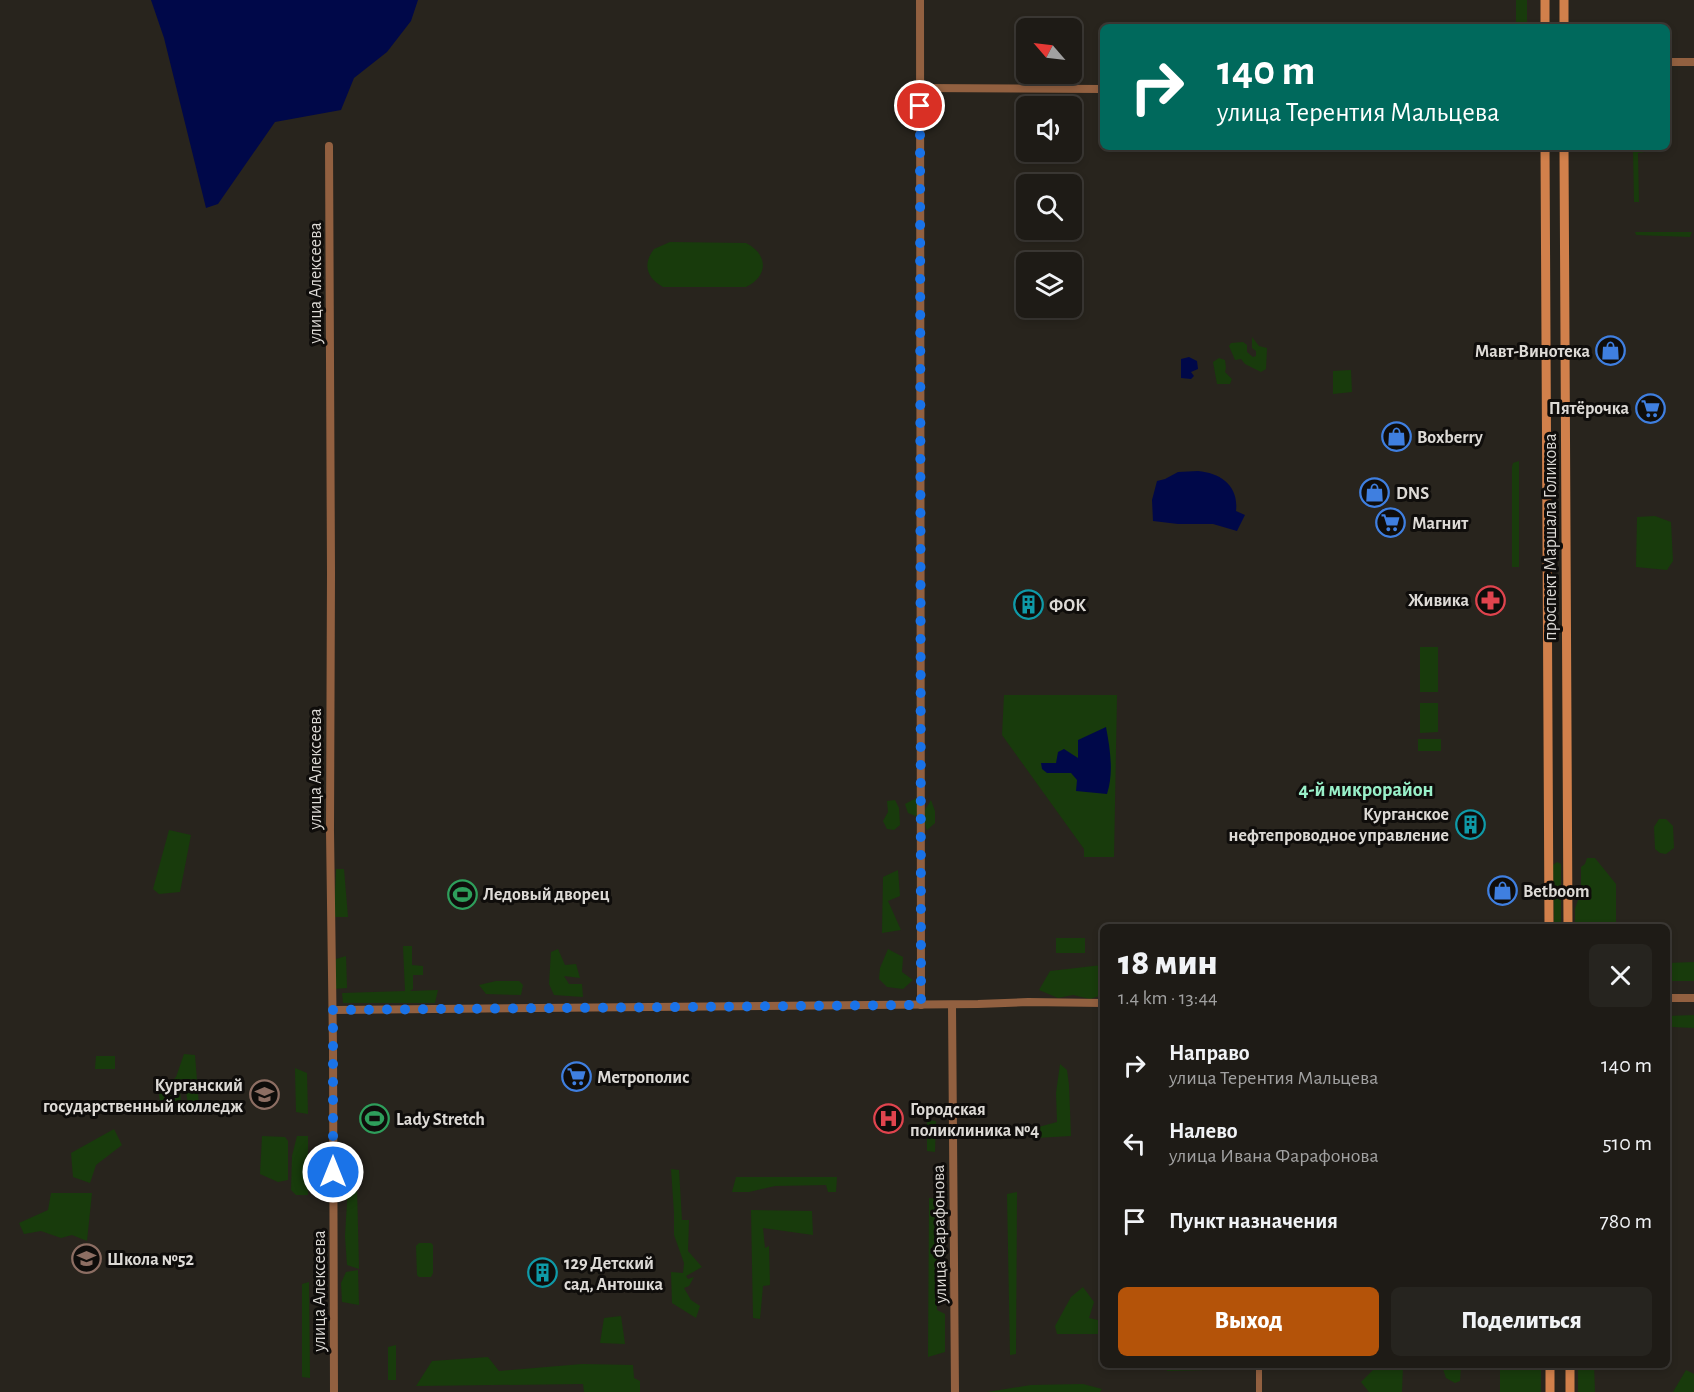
<!DOCTYPE html>
<html lang="ru">
<meta charset="utf-8">
<style>
:root{--surface:#1e1b16;--page:#26241f;--text:#f1f3f6;--muted:#a1a1a1;--line:#3c3935;--accent:#b45309}
body{margin:0;font-family:"Alegreya Sans",sans-serif;background:var(--page);color:var(--text);height:100vh;display:flex;flex-direction:column;font-size:22px;white-space:nowrap}
*{box-sizing:border-box;margin:0}
p{font-size:20px;color:var(--muted)}
.icon{flex:none;width:33px;height:33px;fill:none;stroke:currentColor;stroke-width:2;stroke-linecap:round;stroke-linejoin:round}
.map{position:relative;flex:1;overflow:hidden}
.side{position:absolute;left:1100px;top:924px;width:570px;height:444px;display:flex;flex-direction:column;background:var(--surface);border-radius:9px;box-shadow:0 3px 9px #0003,0 0 0 2px var(--line)}
.side>*{flex:none}
.top-card{position:absolute;left:1100px;top:24px;width:570px;height:126px;border-radius:9px;box-shadow:0 3px 9px #0003,0 0 0 2px var(--line);background:#00695c;color:#fff;overflow:hidden}
.needle{width:39px;rotate:298deg}
.buttons{position:absolute;left:1016px;top:18px;display:grid;gap:12px}
.buttons a{display:grid;place-items:center;width:66px;height:66px;border-radius:9px;background:var(--surface);box-shadow:0 3px 9px #0003,0 0 0 2px var(--line);font-size:30px}
.pin{position:absolute;display:grid;place-items:center;width:51px;height:51px;color:#fff;margin:-26px;border:3px solid #fff;border-radius:50%;box-shadow:0 2px 6px #0007}
.me{position:absolute;width:66px;margin:-33px;rotate:0deg;stroke-linejoin:round;filter:drop-shadow(0 0 4px #0008)}
.turn{display:flex;align-items:center;gap:21px;height:126px;padding:0 18px;font-size:27px}
.turn .icon{width:78px;height:78px;stroke-width:2.5}
.turn b{display:block;font-size:42px;line-height:51px}
.round{display:grid;place-items:center;flex:none;width:63px;height:63px;border-radius:9px;background:var(--page)}
.overview{display:flex;align-items:center;justify-content:space-between;height:102px;padding:0 18px}
h1{font-size:36px;font-weight:800;line-height:45px}
.action{display:flex;gap:12px;margin-top:auto;padding:12px 18px}
.action a{flex:1;height:69px;border-radius:9px;background:var(--accent);color:#fff;font-size:24px;font-weight:800;line-height:69px;text-align:center}
.action a+a{background:var(--page);color:var(--text)}
ul{padding:0;list-style:none}
li{display:flex;align-items:center;gap:18px;height:78px;padding:0 18px}
li div{flex:1}
li b{display:block;font-size:22px}
li em{font-style:normal}
.map>svg:first-child{display:block}
.green{fill:#183b0c}
.water{fill:#000849}
.lines{fill:none;stroke-linecap:round;stroke-linejoin:round}
.minor{stroke:#926040;stroke-width:6}
.tertiary{stroke:#926040;stroke-width:8}
.secondary{stroke:#d1804b;stroke-width:9}
.route{stroke:#1a73e8;stroke-width:10;stroke-dasharray:0 18}
.labels{text-anchor:middle;stroke-width:6;stroke-linejoin:round;paint-order:stroke}
.street-label{font-size:18px;fill:#dddad6;stroke:#0f0d0b}
.poi-label{font-size:18px;font-weight:bold;fill:#dddad6;stroke:#0f0d0b;text-anchor:start}
.neighbourhood-label{font-size:20px;font-weight:bold;fill:#99f0c9;stroke:#0f0d0b}
</style>
<div class="map">
<svg width="1694" height="1392" viewBox="0 0 1694 1392">
<rect width="100%" height="100%" fill="#28241d"/>
<g class="green">
<rect x="1516" y="0" width="11" height="27"/>
<polygon points="1633,147 1650,147 1652,151 1638,153 1639,202 1634,202"/>
<polygon points="1635,232 1692,232 1690,237 1636,235"/>
<path d="M670,242L746,243C768,254 769,276 746,287H663C647,278 642,265 654,249Z"/>
<polygon points="1252,337 1259,346 1267,348 1266,369 1261,372 1245,364 1241,359 1235,360 1229,346 1231,343 1243,342 1247,345 1247,352 1253,357 1256,356 1256,351 1252,348"/>
<polygon points="1219,358 1225,360 1226,368 1225,372 1232,379 1230,384 1217,384 1213,362"/>
<polygon points="1351,370 1352,392 1333,394 1333,371"/>
<polygon points="1519,461 1519,567 1512,567 1512,467 1513,463"/>
<polygon points="1655,516 1671,522 1673,561 1667,570 1636,567 1637,517"/>
<rect x="1420" y="647" width="18" height="45"/>
<polygon points="1004,695 1117,695 1114,857 1084,857 1084,849 1002,735"/>
<polygon points="1420,703 1438,703 1438,732 1420,733"/>
<rect x="1418" y="739" width="23" height="12"/>
<polygon points="920,796 925,810 931,800 935,811 935,823 927,830 923,819 908,813 905,804"/>
<polygon points="895,800 899,808 900,825 894,830 887,829 883,821 888,812 887,801"/>
<polygon points="1659,819 1666,819 1673,826 1674,848 1666,854 1660,853 1655,849 1654,827"/>
<polygon points="169,830 191,835 180,892 159,894 153,889"/>
<polygon points="1587,858 1595,858 1616,884 1616,922 1624,922 1624,927 1575,927 1575,909 1581,891 1581,867 1585,864"/>
<polygon points="1557,862 1561,864 1561,927 1554,927 1553,865"/>
<polygon points="336,869 344,869 348,917 334,917"/>
<polygon points="898,870 900,896 888,901 901,930 882,933 883,877"/>
<rect x="1056" y="938" width="29" height="15"/>
<polygon points="403,946 412,946 412,965 423,966 423,975 413,975 413,989 410,991 438,990 435,1003 343,1003 342,993 405,991"/>
<polygon points="558,949 565,965 576,964 580,978 564,976 569,984 582,984 583,997 554,995 549,984 551,952"/>
<polygon points="888,949 903,957 902,972 913,980 903,989 887,987 879,979 880,968"/>
<polygon points="346,956 347,988 334,989 336,959"/>
<polygon points="1694,962 1694,981 1667,981 1667,963"/>
<polygon points="1102,965 1102,995 1090,999 1073,995 1058,998 1039,990 1050,971"/>
<polygon points="496,981 519,981 523,985 521,995 486,994 479,985"/>
<polygon points="1694,1015 1694,1028 1672,1027 1667,1021 1667,1016"/>
<polygon points="184,1054 195,1055 199,1106 188,1104 184,1081 179,1083 182,1109 161,1112 159,1094 176,1077"/>
<polygon points="96,1056 115,1056 115,1069 95,1069"/>
<polygon points="1060,1064 1067,1070 1069,1085 1071,1136 1036,1138 1031,1129 1057,1122 1056,1093"/>
<polygon points="295,1068 307,1073 308,1114 296,1112"/>
<polygon points="927,1120 936,1121 935,1152 927,1151"/>
<polygon points="114,1129 122,1145 96,1165 90,1183 73,1177 71,1153"/>
<polygon points="262,1136 285,1137 288,1141 288,1180 278,1182 260,1174"/>
<polygon points="297,1136 308,1136 308,1195 296,1195 291,1190 292,1156"/>
<polygon points="671,1169 679,1170 682,1220 689,1220 688,1251 702,1267 686,1276 688,1279 694,1277 689,1286 684,1288 691,1300 700,1306 696,1318 672,1303 671,1272 683,1273 684,1263 674,1235 674,1213"/>
<polygon points="736,1177 837,1177 836,1192 828,1192 826,1185 775,1186 749,1192 732,1192"/>
<polygon points="348,1186 357,1187 359,1269 347,1265 345,1236"/>
<polygon points="1017,1192 1016,1354 1010,1355 1007,1194"/>
<polygon points="51,1193 92,1193 87,1241 72,1235 61,1238 41,1231 24,1234 19,1223 48,1210"/>
<polygon points="929,1198 937,1199 937,1310 945,1314 945,1352 928,1357"/>
<polygon points="751,1210 812,1211 813,1235 763,1228 765,1248 769,1246 770,1285 763,1286 760,1319 753,1318"/>
<polygon points="419,1243 431,1243 433,1245 433,1273 431,1277 419,1277 417,1275 416,1246"/>
<polygon points="358,1270 359,1305 342,1302 341,1283 346,1272"/>
<polygon points="309,1282 310,1378 302,1377 302,1284"/>
<polygon points="1083,1287 1094,1302 1089,1318 1102,1321 1102,1334 1057,1334 1055,1326 1071,1297"/>
<polygon points="621,1316 625,1344 600,1343 604,1318"/>
<polygon points="396,1345 396,1380 388,1380 388,1347"/>
<polygon points="488,1357 499,1371 582,1364 633,1365 634,1378 640,1381 640,1392 584,1392 583,1384 416,1386 432,1361"/>
<polygon points="1166,1365 1250,1365 1250,1369 1167,1371"/>
<polygon points="1378,1365 1403,1365 1402,1392 1369,1392 1361,1382"/>
<polygon points="1449,1365 1461,1365 1460,1381 1455,1383 1446,1378 1443,1369"/>
<rect x="1500" y="1365" width="41" height="27"/>
<polygon points="1578,1365 1594,1365 1595,1392 1578,1392"/>
<polygon points="1686,1370 1694,1374 1694,1392 1673,1392"/>
<polygon points="1083,1384 1102,1389 1100,1392 987,1392 1031,1385"/>
</g>
<g class="water">
<polygon points="151,0 418,0 411,21 387,52 354,78 341,110 275,122 218,204 206,208 164,38"/>
<polygon points="1189,357 1197,361 1198,369 1191,372 1194,376 1191,379 1181,378 1181,359"/>
<path d="M1198,471C1221,473 1239,486 1236,511L1245,515L1237,531L1213,524H1178L1153,521L1152,500L1157,481L1165,479L1178,472Z"/>
<path d="M1106,727C1110,748 1114,773 1107,794L1076,791L1077,780L1071,773H1047L1042,769L1041,763H1056L1058,752L1064,749L1078,758V740Z"/>
</g>
<g class="lines">
<polyline class="minor" points="1259,1392 1259,1365"/>
<g class="tertiary">
<polyline points="920,0 921,1005"/>
<polyline points="1666,62 1694,62"/>
<polyline points="921,88 1102,89"/>
<polyline points="329,146 331,573 330,831 333,1046 334,1392"/>
<polyline points="1666,998 1694,998"/>
<polyline points="952,1005 955,1392"/>
<polyline points="333,1010 978,1004 1028,1002 1102,1003"/>
</g>
<g class="secondary">
<polyline points="1545,0 1545,27"/>
<polyline points="1564,0 1564,27"/>
<polyline points="1545,147 1549,927"/>
<polyline points="1564,147 1568,927"/>
<polyline points="1550,1365 1550,1392"/>
<polyline points="1570,1365 1570,1392"/>
</g>
</g>
<g class="lines">
<polyline class="route" points="333,1172 333,1010 921,1005 920,106"/>
</g>
<defs>
<symbol id="shop-ring" viewBox="-11 -11 22 22"><circle r="9.5" fill="#0f0d0b" stroke="#3f7fe0" stroke-width="1.5"/><path d="M-5-2.5h2.3a2.7 3.5 0 0 1 5.4 0H5L5.5 6h-11ZM-1.5-2.5h3a1.5 2.3 0 0 0-3 0Z" fill="#3f7fe0"/></symbol>
<symbol id="supermarket-ring" viewBox="-11 -11 22 22"><circle r="9.5" fill="#0f0d0b" stroke="#3f7fe0" stroke-width="1.5"/><path d="M-6-5.5h2.5l.6 2H6L4.5 2H-2.5L-4.4-4H-6ZM-1.5 3.2a1.3 1.3 0 1 0 .1 0ZM3 3.2a1.3 1.3 0 1 0 .1 0Z" fill="#3f7fe0"/></symbol>
<symbol id="pharmacy-ring" viewBox="-11 -11 22 22"><circle r="9.5" fill="#0f0d0b" stroke="#e0444e" stroke-width="1.5"/><path d="M-2-6h4v4h4v4h-4v4h-4v-4h-4v-4h4Z" fill="#e0444e"/></symbol>
<symbol id="building-ring" viewBox="-11 -11 22 22"><circle r="9.5" fill="#0f0d0b" stroke="#0f9aa8" stroke-width="1.5"/><path d="M-4-6H4V6H1V3H-1V6H-4ZM-2.5-4.3h1.7v1.8h-1.7ZM.8-4.3h1.7v1.8H.8ZM-2.5-1h1.7V.8h-1.7ZM.8-1h1.7V.8H.8Z" fill="#0f9aa8"/></symbol>
<symbol id="stadium-ring" viewBox="-11 -11 22 22"><circle r="9.5" fill="#0f0d0b" stroke="#2e9e5b" stroke-width="1.5"/><path d="M0-5a6.5 5 0 1 0 0 10a6.5 5 0 1 0 0-10ZM-3.5-1.8h7v3.6h-7Z" fill="#2e9e5b"/></symbol>
<symbol id="university-ring" viewBox="-11 -11 22 22"><circle r="9.5" fill="#0f0d0b" stroke="#8d6e63" stroke-width="1.5"/><path d="M0-5L7-2L0 1L-7-2ZM-4 1L0 2.5L4 1V4Q0 6-4 4Z" fill="#8d6e63"/></symbol>
<symbol id="hospital-ring" viewBox="-11 -11 22 22"><circle r="9.5" fill="#0f0d0b" stroke="#e0444e" stroke-width="1.5"/><path d="M-5-5h3v3.5h4V-5h3V5h-3V1.5h-4V5h-3Z" fill="#e0444e"/></symbol>
<symbol id="school-ring" viewBox="-11 -11 22 22"><circle r="9.5" fill="#0f0d0b" stroke="#8d6e63" stroke-width="1.5"/><path d="M0-5L7-2L0 1L-7-2ZM-4 1L0 2.5L4 1V4Q0 6-4 4Z" fill="#8d6e63"/></symbol>
</defs>
<g fill-rule="evenodd">
<use href="#shop-ring" x="1594" y="334" width="33" height="33"/>
<use href="#supermarket-ring" x="1634" y="392" width="33" height="33"/>
<use href="#shop-ring" x="1380" y="420" width="33" height="33"/>
<use href="#shop-ring" x="1358" y="476" width="33" height="33"/>
<use href="#supermarket-ring" x="1374" y="506" width="33" height="33"/>
<use href="#pharmacy-ring" x="1474" y="584" width="33" height="33"/>
<use href="#building-ring" x="1012" y="588" width="33" height="33"/>
<use href="#building-ring" x="1454" y="808" width="33" height="33"/>
<use href="#shop-ring" x="1486" y="874" width="33" height="33"/>
<use href="#stadium-ring" x="446" y="878" width="33" height="33"/>
<use href="#supermarket-ring" x="560" y="1060" width="33" height="33"/>
<use href="#university-ring" x="248" y="1078" width="33" height="33"/>
<use href="#stadium-ring" x="358" y="1102" width="33" height="33"/>
<use href="#hospital-ring" x="872" y="1102" width="33" height="33"/>
<use href="#school-ring" x="70" y="1242" width="33" height="33"/>
<use href="#building-ring" x="526" y="1256" width="33" height="33"/>
</g>
<g class="labels">
<g class="street-label">
<text transform="translate(315 283) rotate(-90)" y="6">улица Алексеева</text>
<text transform="translate(1550 537) rotate(-90)" y="6">проспект Маршала Голикова</text>
<text transform="translate(315 769) rotate(-90)" y="6">улица Алексеева</text>
<text transform="translate(939 1234) rotate(-91)" y="6">улица Фарафонова</text>
<text transform="translate(319 1291) rotate(-90)" y="6">улица Алексеева</text>
</g>
<g class="poi-label">
<text x="1590" y="357" text-anchor="end">Мавт-Винотека</text>
<text x="1629" y="414" text-anchor="end">Пятёрочка</text>
<text x="1417" y="443">Boxberry</text>
<text x="1396" y="499">DNS</text>
<text x="1412" y="529">Магнит</text>
<text x="1469" y="606" text-anchor="end">Живика</text>
<text x="1049" y="611">ФОК</text>
<text x="1449" y="820" text-anchor="end">Курганское<tspan x="1449" dy="21">нефтепроводное управление</tspan></text>
<text x="1523" y="897">Betboom</text>
<text x="483" y="900">Ледовый дворец</text>
<text x="597" y="1083">Метрополис</text>
<text x="243" y="1091" text-anchor="end">Курганский<tspan x="243" dy="21">государственный колледж</tspan></text>
<text x="910" y="1115">Городская<tspan x="910" dy="21">поликлиника №4</tspan></text>
<text x="396" y="1125">Lady Stretch</text>
<text x="107" y="1265">Школа №52</text>
<text x="564" y="1269">129 Детский<tspan x="564" dy="21">сад, Антошка</tspan></text>
</g>
<g class="neighbourhood-label">
<text x="1366" y="796">4-й микрорайон</text>
</g>
</g>
</svg>
<div class="buttons">
<a><svg class="needle" viewBox="-14 -14 28 28"><path d="M0-13l5 13h-10z" fill="#e53935"/><path d="M0 13l5-13h-10z" fill="#a1a1a1"/></svg></a>
<a><svg class="icon" aria-label="sound" viewBox="0 0 24 24"><path d="M4 9h4l5-4v14l-5-4H4zM17 9q2 3 0 6"/></svg></a>
<a><svg class="icon" aria-label="search" viewBox="0 0 24 24"><circle cx="10" cy="10" r="6"/><path d="M15 15l6 6"/></svg></a>
<a><svg class="icon" aria-label="layers" viewBox="0 0 24 24"><path d="M12 4l9 5-9 5-9-5zM3 14l9 5 9-5"/></svg></a>
</div>
<div class="pin" style="left:920px;top:106px;background:#d93025"><svg class="icon" aria-label="arrive" viewBox="0 0 24 24"><path d="M6 21V4h12l-3 4 3 4H6"/></svg></div>
<svg class="me" style="left:333px;top:1172px" viewBox="-20 -20 40 40"><circle r="17" fill="#1a73e8" stroke="#fff" stroke-width="3"/><path d="M0-11L8 9 0 5-8 9z" fill="#fff"/></svg>
<div class="top-card">
<div class="turn"><svg class="icon" aria-label="right" viewBox="0 0 24 24"><path d="M7 20v-9h11M14 6l5 5-5 5"/></svg><div><b>140 m</b>улица Терентия Мальцева</div></div>
</div>
<section class="side">
<div class="overview"><div><h1>18 мин</h1><p>1.4 km · 13:44</p></div><a class="round"><svg class="icon" aria-label="close" viewBox="0 0 24 24"><path d="M6 6l12 12M18 6L6 18"/></svg></a></div>
<ul>
<li><svg class="icon" aria-label="right" viewBox="0 0 24 24"><path d="M7 20v-9h11M14 6l5 5-5 5"/></svg><div><b>Направо</b><p>улица Терентия Мальцева</p></div><em>140 m</em></li>
<li><svg class="icon" aria-label="left" viewBox="0 0 24 24"><path d="M17 20v-9H6M10 6l-5 5 5 5"/></svg><div><b>Налево</b><p>улица Ивана Фарафонова</p></div><em>510 m</em></li>
<li><svg class="icon" aria-label="arrive" viewBox="0 0 24 24"><path d="M6 21V4h12l-3 4 3 4H6"/></svg><div><b>Пункт назначения</b></div><em>780 m</em></li>
</ul>
<div class="action"><a>Выход</a><a>Поделиться</a></div>
</section>
</div>
